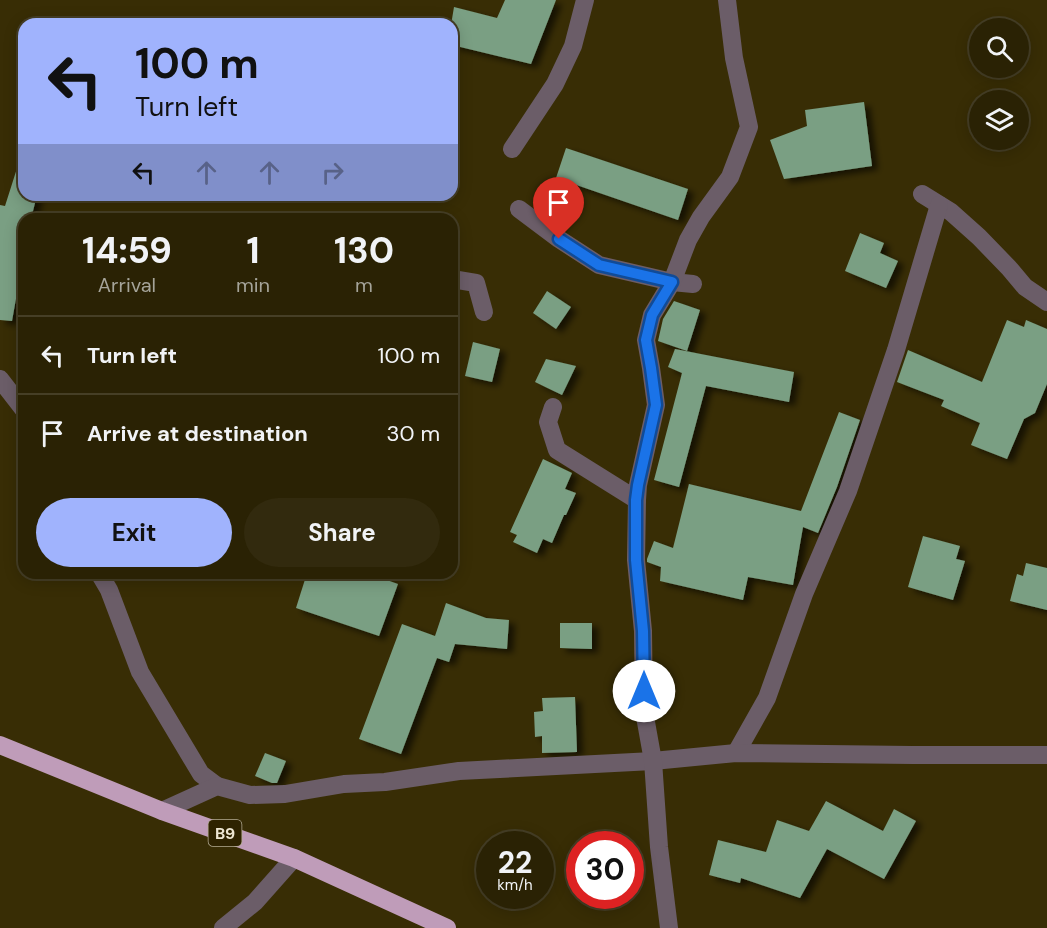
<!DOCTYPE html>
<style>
:root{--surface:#2a2204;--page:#322a0e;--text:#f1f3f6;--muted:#a5a49a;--line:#463f26;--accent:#a0b3fd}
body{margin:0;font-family:"DM Sans",sans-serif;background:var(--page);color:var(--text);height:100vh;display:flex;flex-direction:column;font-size:22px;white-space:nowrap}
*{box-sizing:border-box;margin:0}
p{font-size:20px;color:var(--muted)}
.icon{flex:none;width:33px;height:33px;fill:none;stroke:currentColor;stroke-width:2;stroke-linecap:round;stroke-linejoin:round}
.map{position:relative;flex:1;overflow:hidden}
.sheet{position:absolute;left:18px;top:213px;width:440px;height:366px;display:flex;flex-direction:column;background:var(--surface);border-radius:18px;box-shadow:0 3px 15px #0003,0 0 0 2px var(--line)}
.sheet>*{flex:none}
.hud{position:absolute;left:18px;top:18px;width:440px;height:183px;border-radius:18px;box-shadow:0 3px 15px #0003,0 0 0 2px var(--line);background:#a0b3fd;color:#111;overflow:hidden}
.buttons{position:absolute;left:969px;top:18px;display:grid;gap:12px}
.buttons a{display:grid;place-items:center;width:60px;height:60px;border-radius:50%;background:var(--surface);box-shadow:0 3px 15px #0003,0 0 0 2px var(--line);font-size:30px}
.speed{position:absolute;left:476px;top:831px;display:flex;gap:12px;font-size:30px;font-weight:700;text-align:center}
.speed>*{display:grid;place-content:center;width:78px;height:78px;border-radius:50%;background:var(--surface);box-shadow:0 3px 15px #0003,0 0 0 2px var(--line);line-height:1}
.speed small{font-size:15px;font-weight:400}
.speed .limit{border:9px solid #d22;background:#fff;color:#111}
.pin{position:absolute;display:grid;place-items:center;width:51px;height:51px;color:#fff;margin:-62px -26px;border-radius:50% 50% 50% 0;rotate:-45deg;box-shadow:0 0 6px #0007}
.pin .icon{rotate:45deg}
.me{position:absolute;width:66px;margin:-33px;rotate:0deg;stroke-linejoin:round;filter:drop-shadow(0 0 4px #0008)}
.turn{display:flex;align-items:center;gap:21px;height:126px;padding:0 18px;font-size:27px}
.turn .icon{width:78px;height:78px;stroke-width:2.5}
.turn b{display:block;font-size:42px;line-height:51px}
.lanes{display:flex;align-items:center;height:57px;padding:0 18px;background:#0003;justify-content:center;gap:30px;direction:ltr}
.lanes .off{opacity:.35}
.eta{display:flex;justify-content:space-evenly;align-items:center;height:102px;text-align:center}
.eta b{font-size:36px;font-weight:700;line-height:42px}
.button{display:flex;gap:12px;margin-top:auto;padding:12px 18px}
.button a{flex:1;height:69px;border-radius:36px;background:var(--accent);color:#111;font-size:24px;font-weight:700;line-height:69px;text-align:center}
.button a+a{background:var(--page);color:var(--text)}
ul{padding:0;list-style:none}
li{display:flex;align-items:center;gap:18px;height:78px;padding:0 18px;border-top:2px solid var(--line)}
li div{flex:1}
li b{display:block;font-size:22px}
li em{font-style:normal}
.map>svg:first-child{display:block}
.building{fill:#7a9f83;filter:url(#shadow)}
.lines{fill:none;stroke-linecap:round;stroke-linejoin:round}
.street{stroke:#6b5d68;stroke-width:18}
.highway{stroke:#bf9cb9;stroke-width:18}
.route-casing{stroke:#114b97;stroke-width:15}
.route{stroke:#1a73e8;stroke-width:10}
.labels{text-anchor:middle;stroke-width:6;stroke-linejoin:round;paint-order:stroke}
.shield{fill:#2e2300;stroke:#b4ac94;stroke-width:1.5}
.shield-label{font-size:16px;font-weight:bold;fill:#eee7d3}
</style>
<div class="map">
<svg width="1047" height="928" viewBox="0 0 1047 928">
<defs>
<filter id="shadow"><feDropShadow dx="6" dy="4" stdDeviation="3" flood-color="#0009"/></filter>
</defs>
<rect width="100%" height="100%" fill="#382d05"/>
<g class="building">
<polygon points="505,0 556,0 531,64 452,45 452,19 454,7 497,18"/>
<polygon points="864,102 872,166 784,179 770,140 807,126 805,110"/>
<polygon points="566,148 688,189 678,220 556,178"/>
<polygon points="19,162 24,163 24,195 37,195 31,219 24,219 24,254 12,321 0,320 0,205 5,206"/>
<polygon points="860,233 884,243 880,253 898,261 886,288 845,271"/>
<polygon points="547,291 571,307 556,329 533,313"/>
<polygon points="674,301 700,310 687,351 658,341 663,319"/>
<polygon points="1007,320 1024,327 1026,320 1047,329 1047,384 1035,413 1024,419 1007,459 971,445 980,423 941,406 944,400 897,382 908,350 982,382"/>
<polygon points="473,342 500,349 492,382 465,376"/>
<polygon points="675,349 794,372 789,402 706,386 679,487 654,480 682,373 668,367"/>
<polygon points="546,359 576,366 562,395 535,382"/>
<polygon points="839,412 860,420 837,487 818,533 803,527 793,585 748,577 743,600 660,581 661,567 647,562 647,559 654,541 673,548 689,484 801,511"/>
<polygon points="543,459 572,473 565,489 576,493 566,515 564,515 552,543 543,539 537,553 513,542 517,535 510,532"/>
<polygon points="923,536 960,546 956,559 965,561 953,600 908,587"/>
<polygon points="1026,563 1047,568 1047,610 1010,601 1017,574 1023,576"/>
<polygon points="307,573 367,573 398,584 379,636 296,608"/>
<polygon points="446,603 486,618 509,620 507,649 455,644 449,662 437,658 401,754 359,739 402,624 435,636"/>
<polygon points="560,623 592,623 592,649 560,648"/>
<polygon points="575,697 577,752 542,753 542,736 535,737 534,712 543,711 542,698"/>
<polygon points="265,753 286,761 277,783 272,783 255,776"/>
<polygon points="826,801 883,831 894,809 916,821 884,879 827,849 800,898 741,878 740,883 709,875 718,840 766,852 777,820 809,831"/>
</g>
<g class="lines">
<g class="street">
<polyline points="512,149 555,84 573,46 585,0"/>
<polyline points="922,194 951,212 979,237 1009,268 1025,287 1047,302"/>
<polyline points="519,209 559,239 599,265 672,282 693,284"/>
<polyline points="452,279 476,283 484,312"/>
<polyline points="0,379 24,410"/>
<polyline points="553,407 548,422 557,450 637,500"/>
<polyline points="99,573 109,590 140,672 201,774 217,786"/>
<polyline points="736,753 767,698 804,594 848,491 896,350 939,205"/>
<polyline points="162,811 217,786 250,795 285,794 344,784 385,782 459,771 653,761 736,753 912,755 1047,755"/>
<polyline points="223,928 255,902 294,858"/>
<polyline points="669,928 659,847 653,761 644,711 643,631 636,560 637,500 638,485 656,405 651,368 646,340 652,315 672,282 688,240 701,217 730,177 749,127 734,58 727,0"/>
</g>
<polyline class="highway" points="0,745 162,811 294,858 447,928"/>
</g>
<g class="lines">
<defs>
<polyline id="route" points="559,239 599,265 672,282 652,315 646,340 651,368 656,405 638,485 636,500 636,560 643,631 644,691"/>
</defs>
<use href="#route" class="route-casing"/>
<use href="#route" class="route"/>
</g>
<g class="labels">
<rect class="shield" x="208.5" y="820" width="33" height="26" rx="4.5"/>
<g class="shield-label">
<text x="225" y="839">B9</text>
</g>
</g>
</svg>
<div class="buttons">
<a><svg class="icon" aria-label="search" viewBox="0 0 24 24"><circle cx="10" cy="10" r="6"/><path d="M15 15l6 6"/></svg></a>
<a><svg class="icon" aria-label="layers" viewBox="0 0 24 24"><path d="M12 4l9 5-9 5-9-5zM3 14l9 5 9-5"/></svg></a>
</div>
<div class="speed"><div>22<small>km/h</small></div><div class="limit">30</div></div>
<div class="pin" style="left:559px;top:239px;background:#d93025"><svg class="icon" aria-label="arrive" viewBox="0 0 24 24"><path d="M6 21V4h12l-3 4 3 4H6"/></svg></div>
<svg class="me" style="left:644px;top:691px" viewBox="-20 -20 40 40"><circle r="19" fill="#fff"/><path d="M0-13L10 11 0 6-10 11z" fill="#1a73e8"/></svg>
<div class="hud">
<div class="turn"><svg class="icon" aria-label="left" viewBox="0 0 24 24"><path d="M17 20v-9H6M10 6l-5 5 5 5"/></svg><div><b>100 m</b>Turn left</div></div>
<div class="lanes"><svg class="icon" aria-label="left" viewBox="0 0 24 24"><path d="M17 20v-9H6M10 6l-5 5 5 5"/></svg><svg class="icon off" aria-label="ahead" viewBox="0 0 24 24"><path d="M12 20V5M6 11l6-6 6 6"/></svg><svg class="icon off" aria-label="ahead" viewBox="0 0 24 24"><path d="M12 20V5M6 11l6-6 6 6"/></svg><svg class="icon off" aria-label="right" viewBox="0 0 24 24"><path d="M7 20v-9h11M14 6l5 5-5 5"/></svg></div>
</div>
<section class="sheet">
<div class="eta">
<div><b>14:59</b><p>Arrival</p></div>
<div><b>1</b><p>min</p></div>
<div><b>130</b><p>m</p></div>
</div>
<ul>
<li><svg class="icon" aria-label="left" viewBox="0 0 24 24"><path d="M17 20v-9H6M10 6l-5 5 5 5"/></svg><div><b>Turn left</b></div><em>100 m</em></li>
<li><svg class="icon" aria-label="arrive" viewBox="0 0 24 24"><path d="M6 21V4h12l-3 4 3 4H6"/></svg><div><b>Arrive at destination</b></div><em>30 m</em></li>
</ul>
<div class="button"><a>Exit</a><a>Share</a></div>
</section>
</div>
